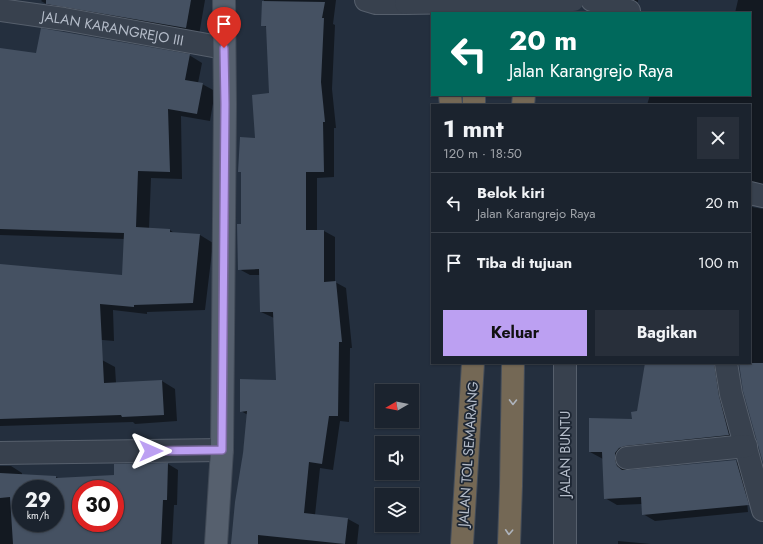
<!DOCTYPE html>
<html lang="id">
<meta charset="utf-8">
<style>
:root{--surface:#1b232e;--page:#282f3a;--text:#f1f3f6;--muted:#a0a4aa;--line:#39404a;--accent:#bca0f2}
body{margin:0;font-family:Jost,sans-serif;background:var(--page);color:var(--text);height:100vh;display:flex;flex-direction:column;font-size:15px;white-space:nowrap}
*{box-sizing:border-box;margin:0}
p{font-size:13px;color:var(--muted)}
.icon{flex:none;width:22px;height:22px;fill:none;stroke:currentColor;stroke-width:2;stroke-linecap:round;stroke-linejoin:round}
.map{position:relative;flex:1;overflow:hidden}
.details{position:absolute;left:431px;top:104px;width:320px;height:260px;display:flex;flex-direction:column;background:var(--surface);border-radius:0px;box-shadow:0 1px 3px #0004,0 0 0 1px var(--line)}
.details>*{flex:none}
.banner{position:absolute;left:431px;top:12px;width:320px;height:84px;border-radius:0px;box-shadow:0 1px 3px #0004,0 0 0 1px var(--line);background:#00695c;color:#fff;overflow:hidden}
.needle{width:26px;rotate:261deg}
.buttons{position:absolute;left:375px;top:384px;display:grid;gap:8px}
.buttons a{display:grid;place-items:center;width:44px;height:44px;border-radius:0px;background:var(--surface);box-shadow:0 1px 3px #0004,0 0 0 1px var(--line);font-size:20px}
.speed{position:absolute;left:12px;top:480px;display:flex;gap:8px;font-size:20px;font-weight:700;text-align:center}
.speed>*{display:grid;place-content:center;width:52px;height:52px;border-radius:50%;background:var(--surface);box-shadow:0 1px 3px #0004,0 0 0 1px var(--line);line-height:1}
.speed small{font-size:10px;font-weight:400}
.speed .limit{border:6px solid #d22;background:#fff;color:#111}
.pin{position:absolute;display:grid;place-items:center;width:34px;height:34px;color:#fff;margin:-41px -17px;border-radius:50% 50% 50% 0;rotate:-45deg;box-shadow:0 0 4px #0007}
.pin .icon{rotate:45deg}
.me{position:absolute;width:44px;margin:-22px;rotate:90deg;stroke-linejoin:round;filter:drop-shadow(0 0 3px #0008)}
.turn{display:flex;align-items:center;gap:14px;height:84px;padding:0 12px;font-size:18px}
.turn .icon{width:52px;height:52px;stroke-width:2.5}
.turn b{display:block;font-size:28px;line-height:34px}
.round{display:grid;place-items:center;flex:none;width:42px;height:42px;border-radius:0px;background:var(--page)}
.summary{display:flex;align-items:center;justify-content:space-between;height:68px;padding:0 12px}
h1{font-size:24px;font-weight:700;line-height:30px}
.cta{display:flex;gap:8px;margin-top:auto;padding:8px 12px}
.cta a{flex:1;height:46px;border-radius:0px;background:var(--accent);color:#111;font-size:16px;font-weight:700;line-height:46px;text-align:center}
.cta a+a{background:var(--page);color:var(--text)}
ul{padding:0;list-style:none}
li{display:flex;align-items:center;gap:12px;height:60px;padding:0 12px;border-top:1px solid var(--line)}
li div{flex:1}
li b{display:block;font-size:15px}
li em{font-style:normal}
.map>svg:first-child{display:block}
.shadow{fill:#0007;fill-rule:evenodd}
.building{fill:#455162;fill-rule:evenodd}
.lines{fill:none;stroke-linecap:round;stroke-linejoin:round}
.minor-casing{stroke:#565f6c;stroke-width:24}
.major-casing{stroke:#414a57;stroke-width:24}
.highway-casing{stroke:#434c59;stroke-width:24}
.minor{stroke:#38414e;stroke-width:22}
.major{stroke:#56606e;stroke-width:22}
.highway{stroke:#746855;stroke-width:22}
.minor-bridge-casing{stroke:#565f6c;stroke-width:24;stroke-linecap:butt}
.minor-bridge{stroke:#38414e;stroke-width:22}
.oneway{stroke:#aeb4bd}
.route-casing{stroke:#7a689d;stroke-width:10}
.route{stroke:#bca0f2;stroke-width:7}
.labels{text-anchor:middle;stroke-width:3.5;stroke-linejoin:round;paint-order:stroke}
.street-label{font-size:14px;fill:#b4bcc9;stroke:#1d2633}
</style>
<div class="map">
<svg width="763" height="544" viewBox="0 0 763 544">
<rect width="100%" height="100%" fill="#242f3e"/>
<g class="shadow">
<polygon points="42,0 205,0 199,35 54,8 41,1"/>
<polygon points="264,0 336,0 333,24 335,25 332,89 336,128 334,128 334,177 317,178 317,231 324,231 335,237 335,282 346,288 352,348 350,348 349,422 340,421 333,470 320,468 315,515 348,519 359,525 357,544 232,544 248,415 241,411 277,381 274,318 261,312 261,275 250,275 239,269 242,225 257,139 270,94 267,27 262,25"/>
<polygon points="630,0 638,0 638,2"/>
<polygon points="738,0 763,0 763,187 750,197 750,105 647,105 650,95 750,95 750,13 735,13"/>
<polygon points="0,49 37,54 189,55 202,63 198,83 202,84 215,91 210,121 181,116 182,179 151,178 149,229 170,230 174,233 200,235 213,243 205,310 147,312 147,314 113,310 114,341 0,331 0,265 123,276 125,239 0,235"/>
<polygon points="750,204 752,207 763,209 763,457 740,363 750,363"/>
<polygon points="102,360 115,367 116,383 162,381 175,389 177,421 135,424 133,422 0,426 0,363"/>
<polygon points="646,363 728,363 741,442 626,466 628,471 736,461 748,468 744,468 748,512 655,521 643,514 642,504 617,505 605,498 603,459 590,452 633,420 638,412"/>
<path d="M168,464L178,470L177,505H174L172,544H0V466H11L22,473V475L56,477L60,479L115,476ZM21,489H55V523H21ZM81,489H115V523H81Z"/>
<polygon points="618,541 651,544 618,544"/>
</g>
<g class="building">
<polygon points="46,0 191,0 186,28 46,4"/>
<polygon points="262,1 325,2 322,18 324,18 321,82 325,122 323,122 324,172 306,172 306,230 324,230 324,282 336,281 342,342 339,342 338,416 329,416 322,464 309,462 304,513 348,518 345,544 258,535 258,544 231,544 235,502 243,453 247,411 240,412 240,379 276,380 273,312 260,312 259,269 238,270 237,224 241,224 241,172 238,172 240,137 255,138 252,95 269,93 266,26 261,26"/>
<polygon points="41,28 190,54 185,80 203,83 197,114 168,109 170,172 138,171 136,227 170,229 170,232 200,234 193,303 134,305 134,307 100,304 104,383 162,380 164,415 122,417 121,415 0,419 0,264 122,275 124,233 0,229 0,48 36,53"/>
<polygon points="645,363 714,363 719,396 729,435 625,446 619,448 615,453 615,460 617,466 622,470 628,470 736,460 749,505 642,515 641,497 604,499 602,452 589,452 589,418 632,419 631,412 637,411"/>
<polygon points="739,363 763,363 763,463 743,391"/>
<path d="M168,463L167,500H163L161,544H13L10,497L0,498V473L56,476V478L114,475V464ZM21,489H55V523H21ZM81,489H115V523H81Z"/>
</g>
<g class="lines">
<defs>
<g id="minor">
<polyline points="366,0 376,3 406,3"/>
<polyline points="592,0 629,11"/>
<path id="s1" d="M0,10L64,19L224,48"/>
<polyline points="750,193 763,196"/>
<polyline points="726,363 731,394 763,510"/>
<polyline points="0,453 222,450"/>
<polyline points="627,458 746,446"/>
<polyline points="565,544 565,363"/>
</g>
<polyline id="major" points="216,544 222,450 225,104 224,0"/>
<g id="highway">
<polyline points="450,95 451,105"/>
<polyline points="474,95 474,105"/>
<polyline points="523,105 524,95"/>
<polyline points="462,544 473,363"/>
<polyline points="509,544 511,486 513,363"/>
</g>
</defs>
<use href="#minor" class="minor-casing"/>
<use href="#major" class="major-casing"/>
<use href="#highway" class="highway-casing"/>
<use href="#minor" class="minor"/>
<use href="#major" class="major"/>
<use href="#highway" class="highway"/>
<defs>
<polyline id="minor-bridge" points="406,3 573,0"/>
</defs>
<use href="#minor-bridge" class="minor-bridge-casing"/>
<use href="#minor-bridge" class="minor-bridge"/>
</g>
<defs><path id="oneway-chevron" d="M-2-3.5L2.5 0L-2 3.5" fill="none" stroke-width="1.6" stroke-linecap="round" stroke-linejoin="round"/></defs>
<g class="oneway">
<use href="#oneway-chevron" transform="translate(513 402) rotate(91)"/>
<use href="#oneway-chevron" transform="translate(509 532) rotate(93)"/>
</g>
<g class="lines">
<defs>
<polyline id="route" points="151,451 222,450 225,104 224,48"/>
</defs>
<use href="#route" class="route-casing"/>
<use href="#route" class="route"/>
</g>
<g class="labels">
<g class="street-label">
<text dy="5" stroke="none"><textPath href="#s1" startOffset="114">JALAN KARANGREJO III</textPath></text>
<text transform="translate(468 454) rotate(-86)" y="5">JALAN TOL SEMARANG</text>
<text transform="translate(565 454) rotate(-90)" y="5">JALAN BUNTU</text>
</g>
</g>
</svg>
<div class="buttons">
<a><svg class="needle" viewBox="-14 -14 28 28"><path d="M0-13l5 13h-10z" fill="#e53935"/><path d="M0 13l5-13h-10z" fill="#a0a4aa"/></svg></a>
<a><svg class="icon" aria-label="sound" viewBox="0 0 24 24"><path d="M4 9h4l5-4v14l-5-4H4zM17 9q2 3 0 6"/></svg></a>
<a><svg class="icon" aria-label="layers" viewBox="0 0 24 24"><path d="M12 4l9 5-9 5-9-5zM3 14l9 5 9-5"/></svg></a>
</div>
<div class="speed"><div>29<small>km/h</small></div><div class="limit">30</div></div>
<div class="pin" style="left:224px;top:48px;background:#d93025"><svg class="icon" aria-label="arrive" viewBox="0 0 24 24"><path d="M6 21V4h12l-3 4 3 4H6"/></svg></div>
<svg class="me" style="left:151px;top:451px" viewBox="-20 -20 40 40"><path d="M0-17L14 15 0 8-14 15z" fill="#bca0f2" stroke="#fff" stroke-width="4"/></svg>
<div class="banner">
<div class="turn"><svg class="icon" aria-label="left" viewBox="0 0 24 24"><path d="M17 20v-9H6M10 6l-5 5 5 5"/></svg><div><b>20 m</b>Jalan Karangrejo Raya</div></div>
</div>
<section class="details">
<div class="summary"><div><h1>1 mnt</h1><p>120 m · 18:50</p></div><a class="round"><svg class="icon" aria-label="close" viewBox="0 0 24 24"><path d="M6 6l12 12M18 6L6 18"/></svg></a></div>
<ul>
<li><svg class="icon" aria-label="left" viewBox="0 0 24 24"><path d="M17 20v-9H6M10 6l-5 5 5 5"/></svg><div><b>Belok kiri</b><p>Jalan Karangrejo Raya</p></div><em>20 m</em></li>
<li><svg class="icon" aria-label="arrive" viewBox="0 0 24 24"><path d="M6 21V4h12l-3 4 3 4H6"/></svg><div><b>Tiba di tujuan</b></div><em>100 m</em></li>
</ul>
<div class="cta"><a>Keluar</a><a>Bagikan</a></div>
</section>
</div>
